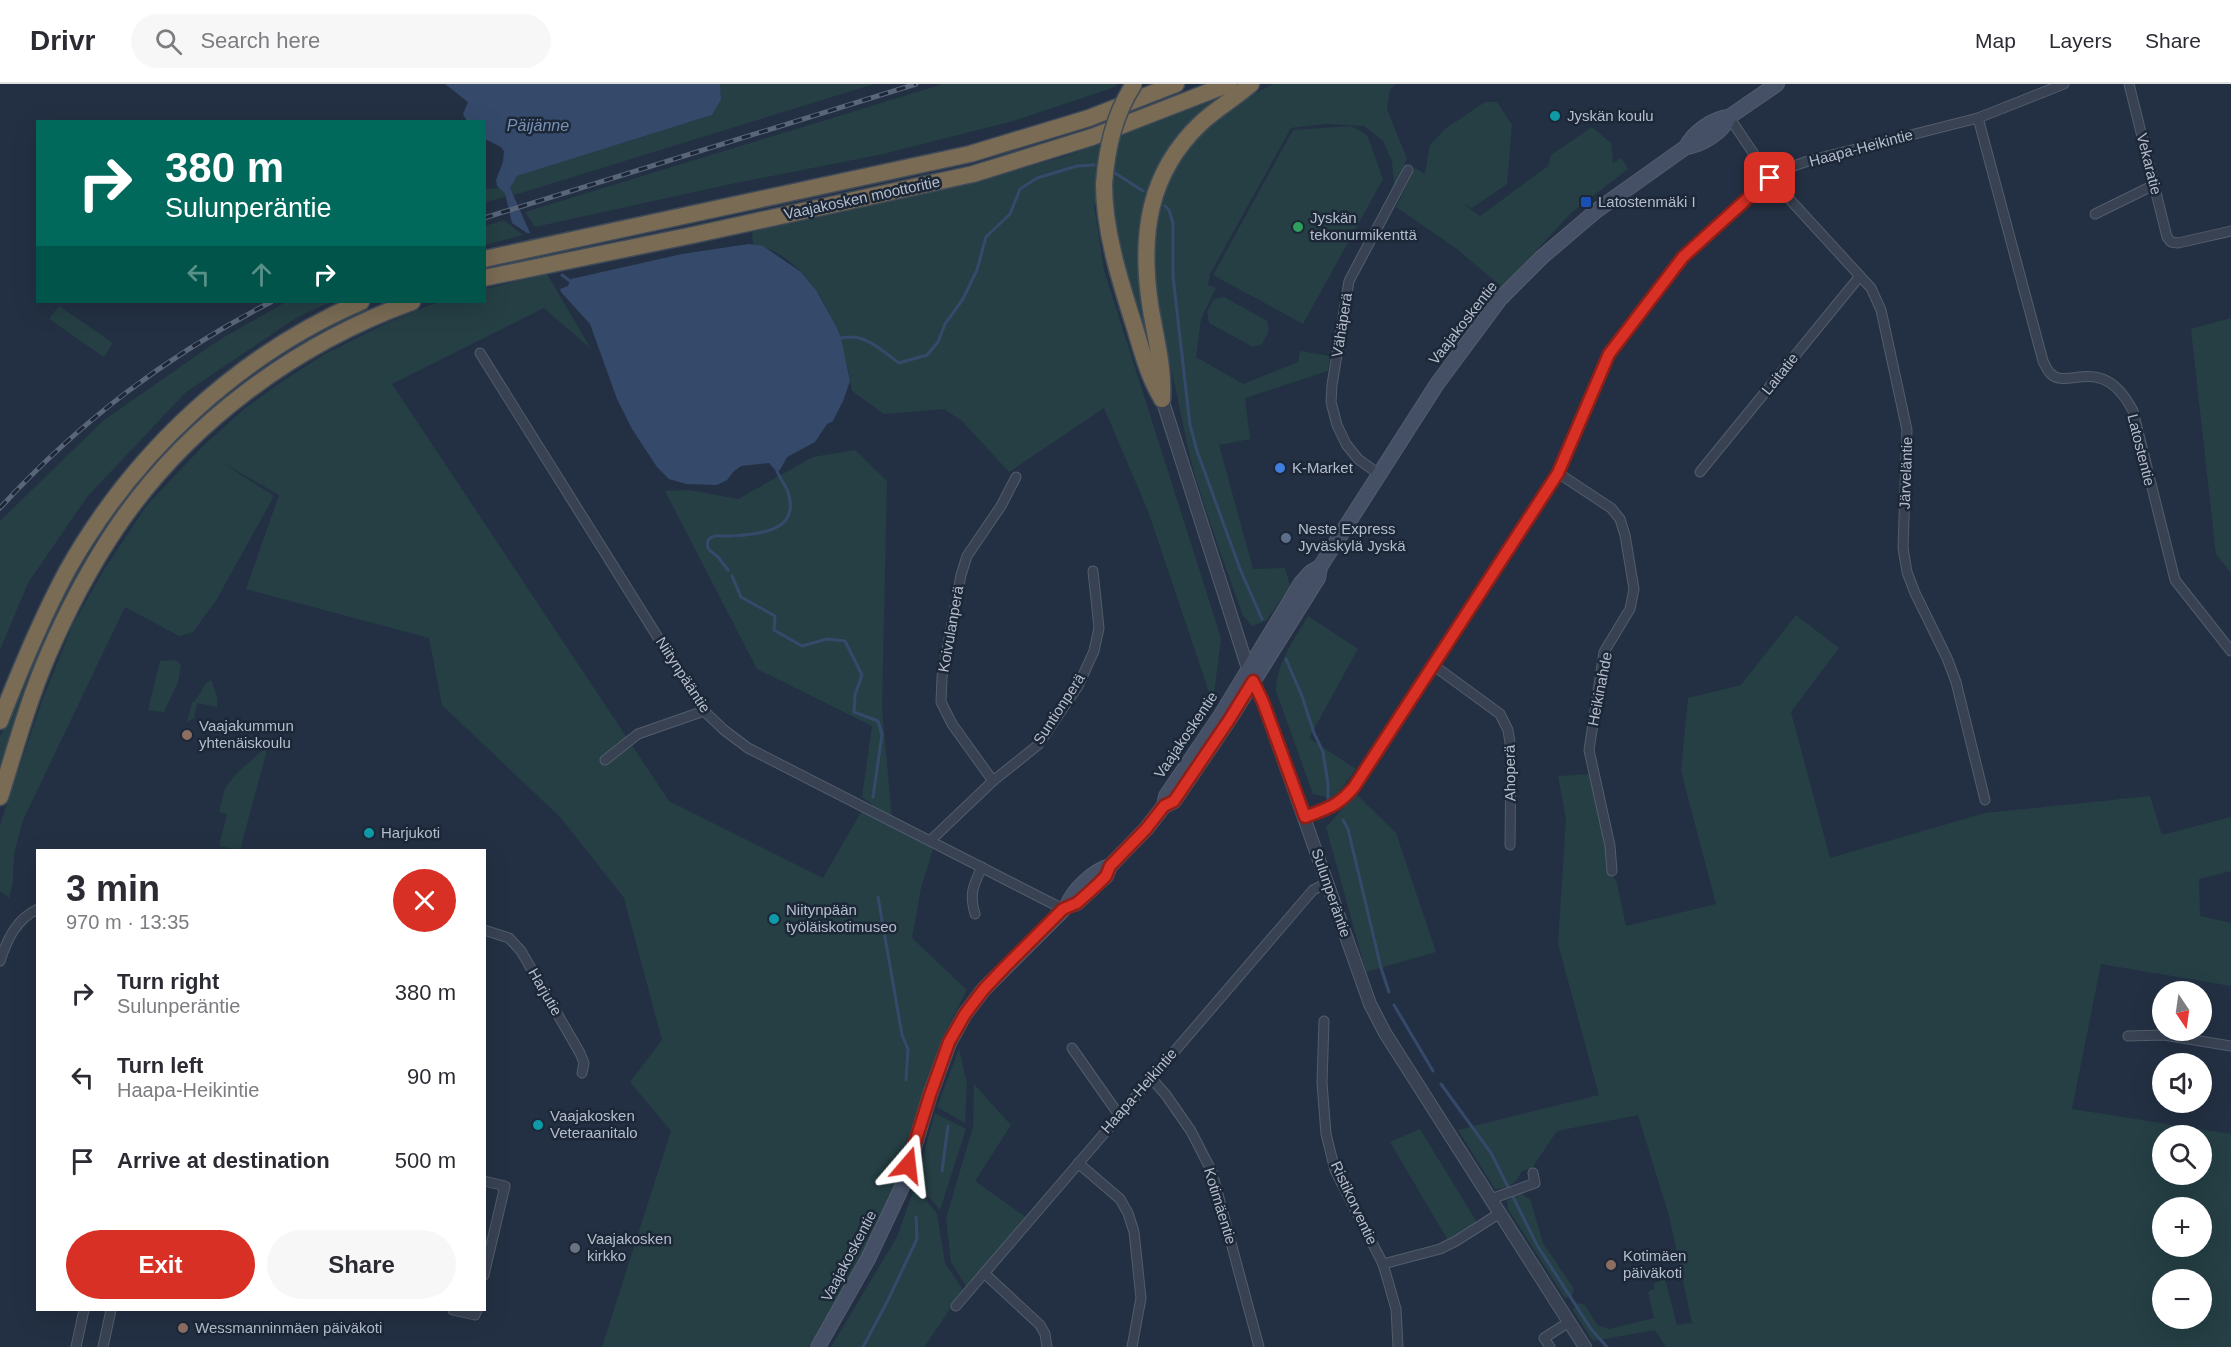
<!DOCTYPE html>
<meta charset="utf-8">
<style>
:root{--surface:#fff;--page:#f7f7f7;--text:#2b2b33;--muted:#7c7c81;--line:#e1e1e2;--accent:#d93025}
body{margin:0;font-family:Arial,sans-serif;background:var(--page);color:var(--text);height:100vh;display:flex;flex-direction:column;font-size:22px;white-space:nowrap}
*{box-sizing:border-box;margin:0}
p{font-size:20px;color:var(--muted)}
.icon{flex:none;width:33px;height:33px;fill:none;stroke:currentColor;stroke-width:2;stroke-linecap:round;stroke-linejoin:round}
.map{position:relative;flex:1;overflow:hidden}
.details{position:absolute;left:36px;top:765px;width:450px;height:462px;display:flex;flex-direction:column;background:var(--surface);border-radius:0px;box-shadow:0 6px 24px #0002}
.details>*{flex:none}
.banner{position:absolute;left:36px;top:36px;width:450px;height:183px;border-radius:0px;box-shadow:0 6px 24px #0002;background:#00695c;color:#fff;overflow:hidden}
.needle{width:39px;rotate:167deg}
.controls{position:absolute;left:2152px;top:897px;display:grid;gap:12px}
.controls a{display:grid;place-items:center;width:60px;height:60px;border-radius:50%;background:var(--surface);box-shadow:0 6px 24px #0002;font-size:30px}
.pin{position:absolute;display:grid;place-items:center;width:51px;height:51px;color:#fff;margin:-26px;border-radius:12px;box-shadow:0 3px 9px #0006}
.me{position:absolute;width:66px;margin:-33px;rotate:17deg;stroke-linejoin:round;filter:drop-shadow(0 0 4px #0008)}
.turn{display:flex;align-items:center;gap:21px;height:126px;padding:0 30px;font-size:27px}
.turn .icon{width:78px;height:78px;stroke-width:2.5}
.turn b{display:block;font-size:42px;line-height:51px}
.lanes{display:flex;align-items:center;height:57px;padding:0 30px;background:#0003;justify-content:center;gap:30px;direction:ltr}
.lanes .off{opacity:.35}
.round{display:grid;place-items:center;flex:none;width:63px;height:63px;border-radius:32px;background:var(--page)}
.head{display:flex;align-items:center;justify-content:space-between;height:102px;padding:0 30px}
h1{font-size:36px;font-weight:600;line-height:45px}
.button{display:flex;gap:12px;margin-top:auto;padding:12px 30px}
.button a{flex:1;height:69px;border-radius:36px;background:var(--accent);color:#fff;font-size:24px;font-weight:600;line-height:69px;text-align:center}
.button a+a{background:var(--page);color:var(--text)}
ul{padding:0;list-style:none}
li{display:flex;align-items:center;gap:18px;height:84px;padding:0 30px}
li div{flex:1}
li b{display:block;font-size:22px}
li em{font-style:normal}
header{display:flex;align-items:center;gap:36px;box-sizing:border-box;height:84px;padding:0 30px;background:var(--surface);border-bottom:2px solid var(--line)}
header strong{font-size:28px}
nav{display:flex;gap:33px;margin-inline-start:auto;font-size:21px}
.search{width:420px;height:54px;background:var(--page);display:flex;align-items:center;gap:15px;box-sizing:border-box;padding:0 21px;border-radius:33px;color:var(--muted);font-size:22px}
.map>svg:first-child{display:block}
.green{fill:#253f44;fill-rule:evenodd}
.water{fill:#354a6b}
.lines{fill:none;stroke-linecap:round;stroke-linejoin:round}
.stream{stroke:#354a6b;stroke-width:3}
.minor-casing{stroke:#525d6c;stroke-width:11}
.tertiary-casing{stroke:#525d6c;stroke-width:14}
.secondary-casing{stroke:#525d6c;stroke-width:16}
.motorway-casing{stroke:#3f4a59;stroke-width:19}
.minor{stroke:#384252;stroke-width:9}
.tertiary{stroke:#384252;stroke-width:12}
.secondary{stroke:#455066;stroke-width:14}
.motorway{stroke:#796b54;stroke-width:16}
.rail-casing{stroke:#596579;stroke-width:5}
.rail{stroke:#1c2737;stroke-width:3;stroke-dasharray:9;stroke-linecap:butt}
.motorway-bridge-casing{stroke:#3f4a59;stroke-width:19;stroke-linecap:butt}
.motorway-bridge{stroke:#796b54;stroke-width:16}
.route-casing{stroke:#8d1f18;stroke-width:15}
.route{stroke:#d93025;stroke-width:10}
.culture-dot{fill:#0f9aa8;stroke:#1c2737;stroke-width:2}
.transit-dot{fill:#1a4fb4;stroke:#1c2737;stroke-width:2}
.leisure-dot{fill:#2e9e5b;stroke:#1c2737;stroke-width:2}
.shop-dot{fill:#3f7fe0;stroke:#1c2737;stroke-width:2}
.service-dot{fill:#5c6f8a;stroke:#1c2737;stroke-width:2}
.education-dot{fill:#8d6e63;stroke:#1c2737;stroke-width:2}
.worship-dot{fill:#6b7280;stroke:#1c2737;stroke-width:2}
.labels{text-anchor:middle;stroke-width:5;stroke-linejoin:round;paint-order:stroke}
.poi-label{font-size:15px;fill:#b4bdcc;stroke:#1c2737;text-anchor:start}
.street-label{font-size:15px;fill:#b4bdcc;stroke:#1c2737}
.water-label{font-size:16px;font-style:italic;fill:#7991b6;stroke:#1c2737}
</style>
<header>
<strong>Drivr</strong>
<div class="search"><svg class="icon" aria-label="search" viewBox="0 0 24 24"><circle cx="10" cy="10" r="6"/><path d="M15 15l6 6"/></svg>Search here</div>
<nav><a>Map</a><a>Layers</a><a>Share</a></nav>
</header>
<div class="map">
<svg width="2231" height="1263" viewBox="0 0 2231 1263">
<rect width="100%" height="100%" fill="#233043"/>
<g class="green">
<polygon points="720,0 874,0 521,109 485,118 485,105 510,103 517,92 712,31 721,16"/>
<polygon points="943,0 1117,0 1115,3 1013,37 883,70 726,101 535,143 525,128"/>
<path d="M1273,0H1395L1390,6L1387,25L1407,75L1394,102L1392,77L1383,57L1364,42L1325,40L1291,44L1210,190L1208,201L1216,204L1201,235L1196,273L1243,300L1298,278L1300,267L1330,272L1328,287L1245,314L1250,355L1219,361L1253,485L1285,484L1290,502L1266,537L1252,542L1243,532C1227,487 1210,441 1196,395C1187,365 1182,333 1175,302C1161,242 1139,150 1170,93C1193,51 1231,21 1273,0Z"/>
<path d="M1221,13V15L1149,110L1158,293L1129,207L1112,133L1110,79L1097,80L1098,114L1094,122L1104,186L1221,554L1213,620L1148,427L1104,324L1009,388L962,337L944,325L884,330L852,307C844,251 816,174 753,160L752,148L975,98L1066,72Z"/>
<polygon points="1485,18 1497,18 1512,41 1507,100 1472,124 1461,118 1480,132 1548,82 1551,71 1592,43 1611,59 1613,79 1621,74 1628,85 1572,128 1502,203 1457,165 1396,123 1415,84 1425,90 1430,61 1445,45"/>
<polygon points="1351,42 1367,51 1383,95 1303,240 1213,191 1293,46"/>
<polygon points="504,136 523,151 485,161 485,142"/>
<polygon points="547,190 591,265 544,224 392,300 669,717 823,794 864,723 935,759 921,804 912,854 967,906 941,957 895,1101 863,1171 808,1263 602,1263 671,1047 630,998 662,956 624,814 561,734 442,621 429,554 246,505 279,411 218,376 274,412 217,515 193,548 179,552 125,523 23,736 14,770 13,797 9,814 0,807 0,741 42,617 73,540 105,484 147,421 203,362 244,325 281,298 325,270 387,239 430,221 442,218 484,218 485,205"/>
<polygon points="1224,213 1267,237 1269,246 1262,260 1253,263 1209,239 1207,228 1214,215"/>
<polygon points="286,218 330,218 296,234 186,308 87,413 28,499 0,566 0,437 104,336 219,256"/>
<polygon points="59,222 113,259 104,273 49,235"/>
<polygon points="2231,234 2231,489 2216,470 2191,245"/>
<polygon points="855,366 887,397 882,624 892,735 862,713 872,642 757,585 665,407 689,406 738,415 813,373"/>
<polygon points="86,470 90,472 63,518 36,579 0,685 0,653 60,516"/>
<path d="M1796,531L1839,564L1791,628L1830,774L1985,729L2150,712L2162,751L2231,733V787L2199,795L2200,832L2231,839V902L2101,880L2072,1025L2231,1050V1263H1666L1655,1246L1593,1257L1573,1226L1578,1219L1585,1221L1597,1241L1609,1245L1654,1234L1648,1208L1654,1205V1199L1665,1195L1677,1241L1692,1239L1669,1132L1638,1031L1557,1047L1532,1084L1522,1087C1515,1100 1510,1104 1495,1105L1458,1046L1599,1011L1558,860L1566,735L1558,692L1592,690L1611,789L1617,799L1626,842L1716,820L1681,687L1688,614L1741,601ZM2163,1052H2202V1090H2163ZM2163,1124H2202V1162H2163ZM2163,1196H2202V1234H2163Z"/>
<path d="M1308,532L1358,565L1309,654L1356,685L1334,715L1313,710L1276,607C1276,579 1295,555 1308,532Z"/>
<polygon points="176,576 181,581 178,598 164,628 148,626 160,577"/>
<path d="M211,596L217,612V623L197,619L194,634L187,638L192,619C201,613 201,601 211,596Z"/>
<polygon points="264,665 267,666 240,766 219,762 227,730 219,728 225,704 236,690"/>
<polygon points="1356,710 1396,749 1436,868 1366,888 1326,743"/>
<polygon points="959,965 967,1000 965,1039 937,1023"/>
<polygon points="974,1000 1011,1041 975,1097 1027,1134 966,1202 951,1178 946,1134 973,1043"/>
<polygon points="935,1029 966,1045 940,1126 916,1098"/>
<polygon points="1420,1045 1478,1140 1449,1158 1390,1058"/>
<polygon points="915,1102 937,1130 945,1179 963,1206 924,1263 831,1263 897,1153"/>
<polygon points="1520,1110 1530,1115 1543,1159 1574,1205 1572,1212 1565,1214 1508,1125 1507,1116"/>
</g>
<g class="water">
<polygon points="445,0 720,0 721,16 712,31 517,92 510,104 530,149 527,149 512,139 505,109 497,102 496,96 503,78 504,67 501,63 485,55 484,38 467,37 463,30 468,18"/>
<polygon points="749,160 763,162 801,188 816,206 836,242 841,254 850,297 843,317 833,337 827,340 815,358 787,373 780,386 776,387 769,379 741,382 733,388 727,396 717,401 686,400 669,395 657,383 632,345 617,315 590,240 561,208 560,205 568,202 571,195 682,170"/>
</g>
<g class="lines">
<g class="stream">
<polyline points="1115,89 1143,107"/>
<polyline points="1165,122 1169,126 1173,139 1173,193 1190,341 1197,367 1240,485 1262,535"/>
<polyline points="562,191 570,197"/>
<path d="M841,254C866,249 879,265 899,279L927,271L938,258L945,240L963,215L977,186L986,153L1010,130L1020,105L1037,94L1077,82L1094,81"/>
<path d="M728,486C725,482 721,477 718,473C710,466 706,467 708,456C716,449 721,453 730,452C759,450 801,448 788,408C785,400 780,395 777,387"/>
<polyline points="732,492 741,513 775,532 774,546 802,562 827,555 845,557 862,591 855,611 854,628 878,637 882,651 873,713"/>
<polyline points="1286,575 1302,612 1314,649 1323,668 1328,700 1328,720"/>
<polyline points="1343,736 1348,745 1381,884 1389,908"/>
<polyline points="878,813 902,951 908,965 906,996"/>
<polyline points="1394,921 1433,987"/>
<polyline points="1441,1000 1491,1069 1537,1161 1591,1245 1607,1263"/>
<polyline points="942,1087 948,1042"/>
<polyline points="863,1263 887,1218 917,1155 916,1133"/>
</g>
<defs>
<g id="minor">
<polyline points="2129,0 2167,153 2171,158 2178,159 2231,147"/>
<polyline points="1729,33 1770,94 1871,204 1881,226 1907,346 1903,464 1907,488 1915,509 1947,574 1956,598 1985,716"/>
<path d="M1978,34L2043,277C2045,281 2047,286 2050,289C2067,308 2102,267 2133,327L2175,496L2231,567"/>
<polyline points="2095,130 2154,101"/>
<polyline points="480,269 704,627 724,646 748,664 1063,825"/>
<polyline points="1700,388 1860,192"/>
<polyline points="1558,389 1611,424 1620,435 1625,451 1634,505 1630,525 1604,568 1589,666 1610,762 1612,787"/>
<polyline points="1380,391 1358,375 1346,360 1337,341 1331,318 1332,301 1349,197 1408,86"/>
<polyline points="1433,581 1500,630 1508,646 1511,666 1510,761"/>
<polyline points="605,676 638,650 704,627"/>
<polyline points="993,697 952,640 941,618 942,593 961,491 967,472 1001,422 1016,393"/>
<polyline points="1305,733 1337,721 1354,703 1558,389 1609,270 1621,252 1683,173 1723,135 1770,94 1782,86 1808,77 1978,34 2064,0"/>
<polyline points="931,756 993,697 1038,661 1078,602 1094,567 1099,544 1093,487"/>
<path d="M975,830C969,810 973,802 982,783"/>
<polyline points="484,846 509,854 521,867 580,969 584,979 582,989"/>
<path d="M0,877C7,856 16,835 38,825"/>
<polyline points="1324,937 1322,999 1326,1050 1335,1086 1383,1180 1396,1225 1398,1263"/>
<polyline points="2128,952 2164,951 2231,962"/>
<polyline points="1072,964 1119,1031"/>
<polyline points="1151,994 1166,1011 1191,1047 1212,1088 1259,1263"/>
<polyline points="1078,1079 1120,1115 1128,1129 1134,1148 1141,1214 1132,1263"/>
<polyline points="484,1097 505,1102 484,1191"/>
<polyline points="1491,1115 1535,1099 1533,1089"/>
<polyline points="1383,1180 1440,1165 1456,1157 1500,1129"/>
<polyline points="984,1189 1040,1241 1045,1250 1047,1263"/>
<polyline points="956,1222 1313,806 1327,799"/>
<polyline points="453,1226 475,1231 477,1226"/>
<polyline points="76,1263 84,1226"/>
<polyline points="103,1263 111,1226"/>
<polyline points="1550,1263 1544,1254 1569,1238"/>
</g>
<polyline id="tertiary" points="1162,315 1250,591 1263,618 1370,920 1385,949 1585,1263"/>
<g id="secondary">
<path d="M1686,63C1693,49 1713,34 1729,33"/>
<polyline points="1164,722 1166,712 1221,631 1301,499 1311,488 1320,483"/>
<path d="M1067,822L1077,819L1106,792L1110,782L1146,745L1164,722L1174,717L1229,636L1318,494L1320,483L1437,300L1500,215L1542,173L1596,127L1686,63C1702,61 1723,48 1729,33L1777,0"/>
<path d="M818,1263L868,1175L902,1103L930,1011L949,959L965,930L984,905L1067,822C1073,806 1093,787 1110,782"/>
</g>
<g id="motorway">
<path d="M1104,100C1104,147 1120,197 1134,241C1142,267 1148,292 1162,315"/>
<polyline points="484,175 970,70 1089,34 1176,0"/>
<polyline points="484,194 693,151 973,90 1092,53 1229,0"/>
<path d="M1162,315C1164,283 1155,252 1150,220C1140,151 1148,89 1201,39C1216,25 1235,14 1251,0"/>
<path d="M0,637C20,586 41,535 67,487C133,369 238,271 361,218"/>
<path d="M0,713C15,666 28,617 48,571C67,527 90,483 117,443C187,340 295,260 412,218"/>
</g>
</defs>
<use href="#minor" class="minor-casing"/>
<use href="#tertiary" class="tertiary-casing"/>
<use href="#secondary" class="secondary-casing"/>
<use href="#motorway" class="motorway-casing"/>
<use href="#minor" class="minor"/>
<use href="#tertiary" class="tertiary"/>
<use href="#secondary" class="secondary"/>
<use href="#motorway" class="motorway"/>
<defs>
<g id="rail">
<polyline points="484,134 916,0"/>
<path d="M0,424C80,337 166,272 271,218"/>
</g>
</defs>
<use href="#rail" class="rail-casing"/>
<use href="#rail" class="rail"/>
<defs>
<path id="motorway-bridge" d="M1104,100C1107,63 1114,31 1134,0"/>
</defs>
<use href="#motorway-bridge" class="motorway-bridge-casing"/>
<use href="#motorway-bridge" class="motorway-bridge"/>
</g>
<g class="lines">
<defs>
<path id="route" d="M908,1081L930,1011L949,958L965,930L984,905L1005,883L1063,825L1077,819L1097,801L1106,792L1110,782L1146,745L1164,722L1174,717L1229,636L1253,597L1263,618L1305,733C1328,724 1338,722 1354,703L1558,389L1609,270L1683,173L1770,94"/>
</defs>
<use href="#route" class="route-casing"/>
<use href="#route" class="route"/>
</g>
<g class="culture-dot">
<circle cx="1555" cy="32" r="6"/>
<circle cx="369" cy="749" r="6"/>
<circle cx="774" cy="835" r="6"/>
<circle cx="538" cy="1041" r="6"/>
</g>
<rect class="transit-dot" x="1580" y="112" width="12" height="12" rx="3"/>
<circle class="leisure-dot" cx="1298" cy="143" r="6"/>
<circle class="shop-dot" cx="1280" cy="384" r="6"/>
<circle class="service-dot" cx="1286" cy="454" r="6"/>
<g class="education-dot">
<circle cx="187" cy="651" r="6"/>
<circle cx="1611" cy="1181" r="6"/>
<circle cx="183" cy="1244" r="6"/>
</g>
<circle class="worship-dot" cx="575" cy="1164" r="6"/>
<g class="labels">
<g class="poi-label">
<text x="1567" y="37">Jyskän koulu</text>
<text x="1598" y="123">Latostenmäki I</text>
<text x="1310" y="139">Jyskän<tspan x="1310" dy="17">tekonurmikenttä</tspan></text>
<text x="1292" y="389">K-Market</text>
<text x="1298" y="450">Neste Express<tspan x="1298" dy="17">Jyväskylä Jyskä</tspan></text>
<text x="199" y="647">Vaajakummun<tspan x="199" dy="17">yhtenäiskoulu</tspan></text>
<text x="381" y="754">Harjukoti</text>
<text x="786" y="831">Niitynpään<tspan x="786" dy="17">työläiskotimuseo</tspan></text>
<text x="550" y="1037">Vaajakosken<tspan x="550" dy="17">Veteraanitalo</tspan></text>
<text x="587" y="1160">Vaajakosken<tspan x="587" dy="17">kirkko</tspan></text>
<text x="1623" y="1177">Kotimäen<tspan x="1623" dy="17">päiväkoti</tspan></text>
<text x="195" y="1249">Wessmanninmäen päiväkoti</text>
</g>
<g class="street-label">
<text transform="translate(1861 64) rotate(-15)" y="5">Haapa-Heikintie</text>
<text transform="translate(2149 80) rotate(76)" y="5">Vekaratie</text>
<text transform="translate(862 114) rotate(-12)" y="5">Vaajakosken moottoritie</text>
<text transform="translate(1463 239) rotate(-52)" y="5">Vaajakoskentie</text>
<text transform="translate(1342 241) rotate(-81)" y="5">Vähäperä</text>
<text transform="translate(1780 290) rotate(-51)" y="5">Laitatie</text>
<text transform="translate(2141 366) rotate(76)" y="5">Latostentie</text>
<text transform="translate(1906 389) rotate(-88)" y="5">Järveläntie</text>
<text transform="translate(951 545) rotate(-80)" y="5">Koivulanperä</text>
<text transform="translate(683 591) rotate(57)" y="5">Niitynpääntie</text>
<text transform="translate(1600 605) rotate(-79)" y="5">Heikinahde</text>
<text transform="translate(1059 625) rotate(-57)" y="5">Suntionperä</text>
<text transform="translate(1186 651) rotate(-56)" y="5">Vaajakoskentie</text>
<text transform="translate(1510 689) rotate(-91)" y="5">Ahoperä</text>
<text transform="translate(1331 809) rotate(71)" y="5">Sulunperäntie</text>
<text transform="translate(545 908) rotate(60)" y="5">Harjutie</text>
<text transform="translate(1139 1007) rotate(-49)" y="5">Haapa-Heikintie</text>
<text transform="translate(1354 1119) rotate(65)" y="5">Ristikorventie</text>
<text transform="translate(1220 1122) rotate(73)" y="5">Kotimäentie</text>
<text transform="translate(849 1172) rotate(-62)" y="5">Vaajakoskentie</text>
</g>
<g class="water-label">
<text x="538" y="47">Päijänne</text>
</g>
</g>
</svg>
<div class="controls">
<a><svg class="needle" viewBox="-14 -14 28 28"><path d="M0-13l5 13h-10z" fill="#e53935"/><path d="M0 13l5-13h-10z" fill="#7c7c81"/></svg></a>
<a><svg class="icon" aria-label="sound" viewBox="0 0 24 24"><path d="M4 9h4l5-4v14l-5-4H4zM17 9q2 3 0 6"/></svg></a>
<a><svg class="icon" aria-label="search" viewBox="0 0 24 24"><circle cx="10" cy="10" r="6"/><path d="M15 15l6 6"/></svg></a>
<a>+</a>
<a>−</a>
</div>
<div class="pin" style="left:1770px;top:94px;background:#d93025"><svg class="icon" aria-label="arrive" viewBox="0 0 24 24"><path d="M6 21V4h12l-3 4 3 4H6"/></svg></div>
<svg class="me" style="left:908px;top:1081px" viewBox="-20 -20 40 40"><path d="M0-17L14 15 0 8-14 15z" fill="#d93025" stroke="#fff" stroke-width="4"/></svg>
<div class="banner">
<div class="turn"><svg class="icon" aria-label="right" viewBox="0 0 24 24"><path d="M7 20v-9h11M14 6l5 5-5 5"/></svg><div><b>380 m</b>Sulunperäntie</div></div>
<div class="lanes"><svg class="icon off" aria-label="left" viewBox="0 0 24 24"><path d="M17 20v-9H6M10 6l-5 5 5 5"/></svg><svg class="icon off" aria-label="ahead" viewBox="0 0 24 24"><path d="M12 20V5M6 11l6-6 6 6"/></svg><svg class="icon" aria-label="right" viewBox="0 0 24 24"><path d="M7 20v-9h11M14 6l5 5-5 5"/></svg></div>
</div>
<section class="details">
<div class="head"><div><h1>3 min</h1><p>970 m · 13:35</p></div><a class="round" style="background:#d93025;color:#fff"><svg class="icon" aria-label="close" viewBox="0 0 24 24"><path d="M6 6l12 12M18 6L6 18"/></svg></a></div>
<ul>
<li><svg class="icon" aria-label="right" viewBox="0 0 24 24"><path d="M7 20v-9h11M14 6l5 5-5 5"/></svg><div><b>Turn right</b><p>Sulunperäntie</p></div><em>380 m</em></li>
<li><svg class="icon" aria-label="left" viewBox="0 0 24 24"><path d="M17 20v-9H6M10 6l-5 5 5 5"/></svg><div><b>Turn left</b><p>Haapa-Heikintie</p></div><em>90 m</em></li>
<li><svg class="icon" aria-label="arrive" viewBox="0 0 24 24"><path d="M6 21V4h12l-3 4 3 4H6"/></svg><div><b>Arrive at destination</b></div><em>500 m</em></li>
</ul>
<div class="button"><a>Exit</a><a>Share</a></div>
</section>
</div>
